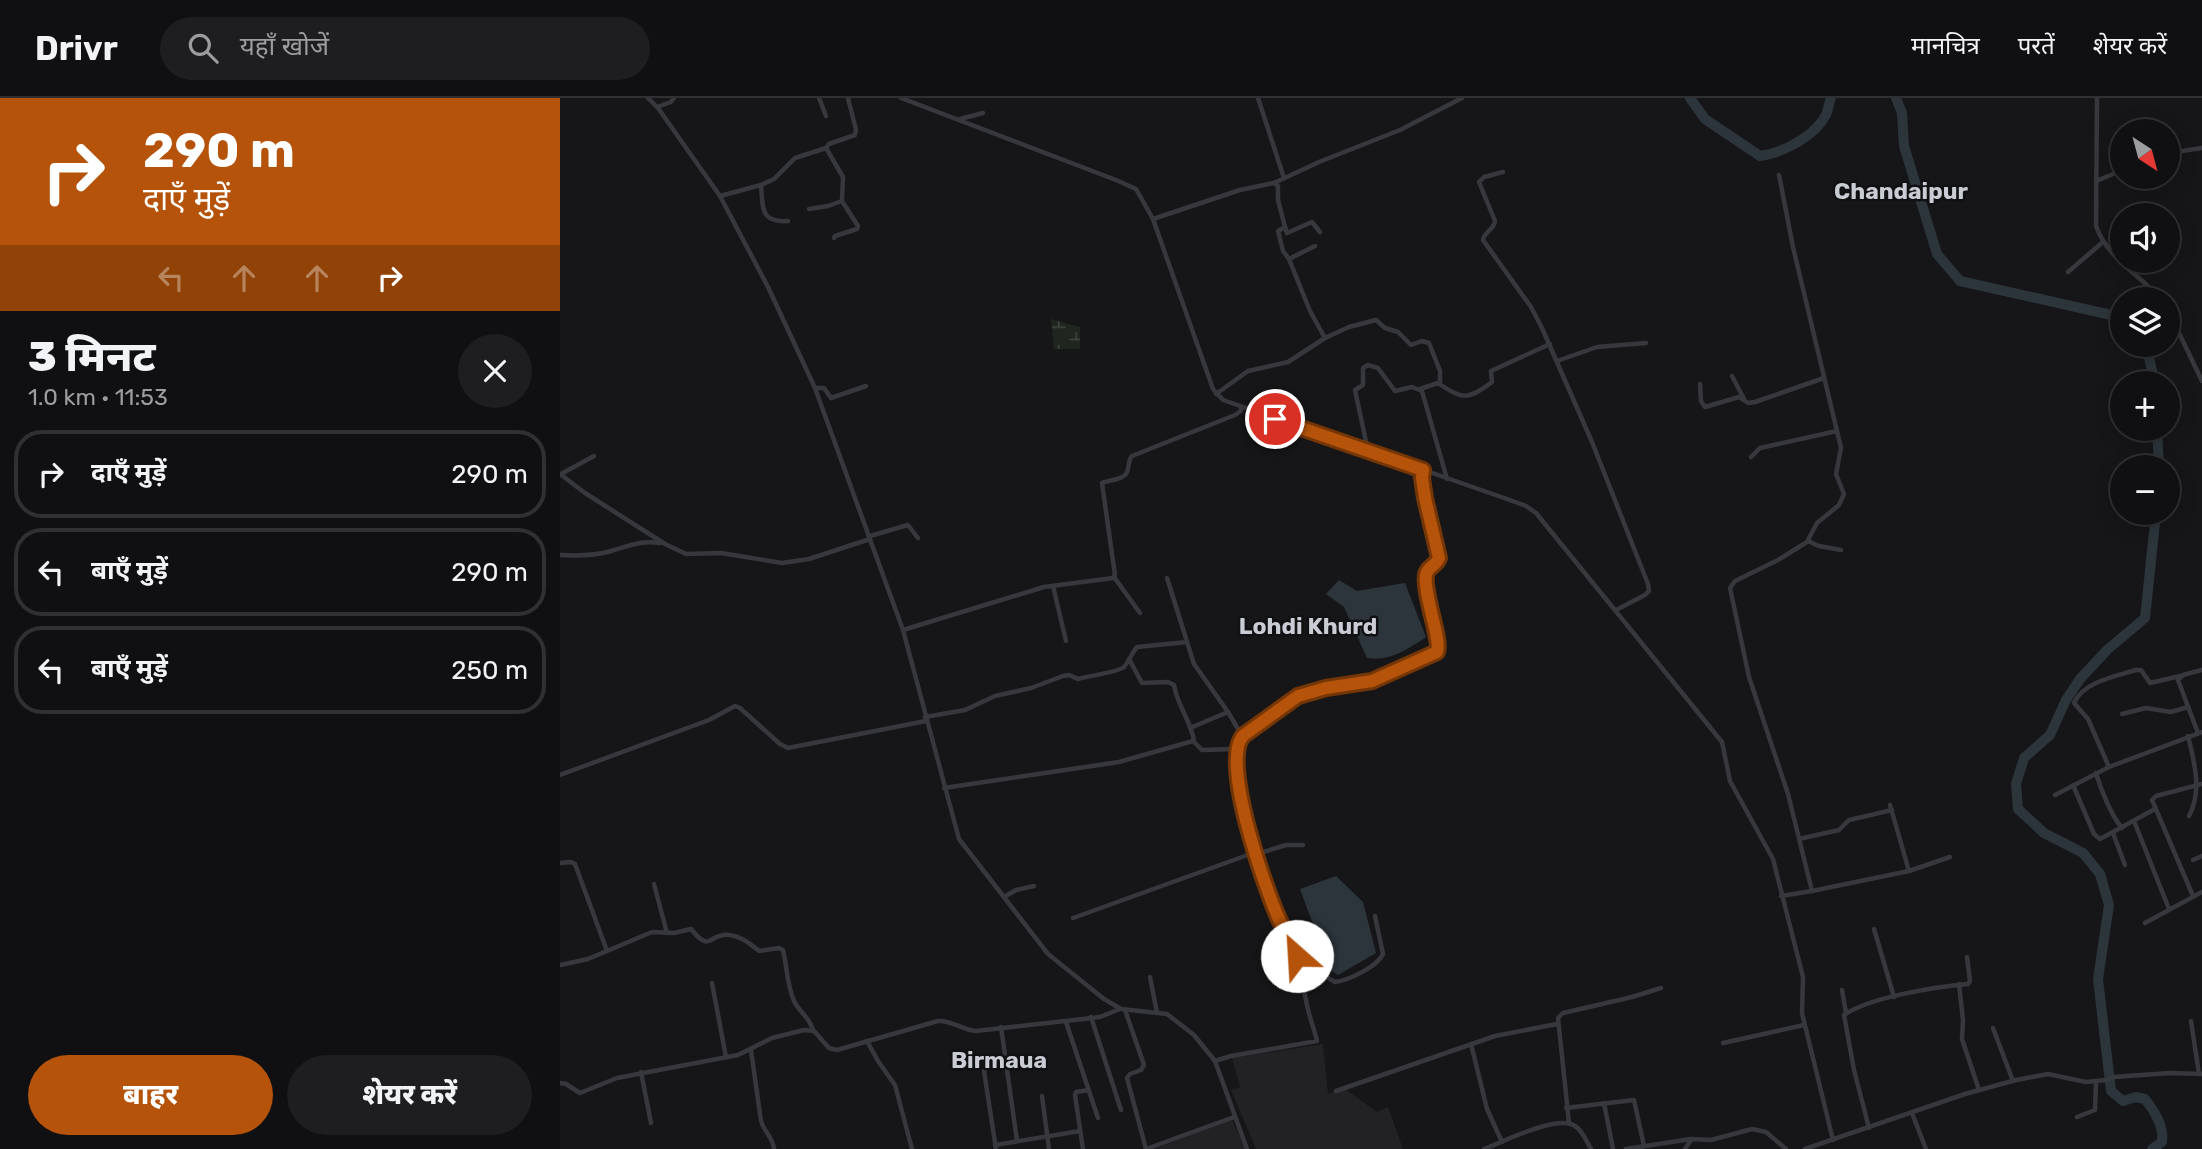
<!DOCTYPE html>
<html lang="hi">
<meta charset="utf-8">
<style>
:root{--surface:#101012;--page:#1e1e20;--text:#f1f3f6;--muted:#9c9d9f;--line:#303032;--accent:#b45309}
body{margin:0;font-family:Rubik,"Noto Sans Devanagari",sans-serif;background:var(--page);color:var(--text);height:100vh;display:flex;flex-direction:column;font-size:26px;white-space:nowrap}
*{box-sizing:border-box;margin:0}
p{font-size:23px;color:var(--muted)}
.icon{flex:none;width:38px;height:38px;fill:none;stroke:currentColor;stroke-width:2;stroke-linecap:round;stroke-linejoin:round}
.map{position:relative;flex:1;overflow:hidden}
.sheet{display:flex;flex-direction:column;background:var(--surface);width:560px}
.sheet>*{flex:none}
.top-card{background:#b45309;color:#fff;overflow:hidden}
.needle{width:46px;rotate:144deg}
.fabs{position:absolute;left:1550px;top:21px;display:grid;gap:14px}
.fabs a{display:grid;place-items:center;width:70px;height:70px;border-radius:50%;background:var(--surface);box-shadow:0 4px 18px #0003,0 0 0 2px var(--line);font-size:35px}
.pin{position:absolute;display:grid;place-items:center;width:60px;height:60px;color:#fff;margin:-30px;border:4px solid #fff;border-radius:50%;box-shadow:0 2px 7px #0007}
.me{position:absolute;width:77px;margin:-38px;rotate:334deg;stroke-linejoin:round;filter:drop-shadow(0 0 5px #0008)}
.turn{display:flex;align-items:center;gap:24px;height:147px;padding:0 28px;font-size:32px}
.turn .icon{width:91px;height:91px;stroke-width:2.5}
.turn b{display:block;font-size:49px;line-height:60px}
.lanes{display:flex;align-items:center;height:66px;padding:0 28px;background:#0003;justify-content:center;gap:35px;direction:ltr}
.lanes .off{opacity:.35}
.round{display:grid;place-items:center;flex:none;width:74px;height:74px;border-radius:37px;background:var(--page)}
.head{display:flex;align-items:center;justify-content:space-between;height:119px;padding:0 28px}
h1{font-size:42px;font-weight:800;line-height:52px}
.cta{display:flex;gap:14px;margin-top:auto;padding:14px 28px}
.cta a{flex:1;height:80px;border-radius:42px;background:var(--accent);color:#fff;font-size:28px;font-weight:800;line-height:80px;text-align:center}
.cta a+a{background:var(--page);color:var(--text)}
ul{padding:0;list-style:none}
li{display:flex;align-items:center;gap:21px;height:88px;margin:0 14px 10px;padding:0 14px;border:4px solid var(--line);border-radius:28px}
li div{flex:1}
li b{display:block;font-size:26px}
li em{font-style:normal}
header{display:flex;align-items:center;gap:42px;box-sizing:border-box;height:98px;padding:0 35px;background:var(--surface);border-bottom:2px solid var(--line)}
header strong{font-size:33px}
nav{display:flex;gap:38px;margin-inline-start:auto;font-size:24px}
.search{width:490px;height:63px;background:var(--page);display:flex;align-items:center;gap:18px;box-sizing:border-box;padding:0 24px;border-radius:38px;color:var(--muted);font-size:26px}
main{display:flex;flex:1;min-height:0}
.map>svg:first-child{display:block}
.built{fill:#222225}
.wetland{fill:url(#wetland-marsh)}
.water{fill:#2c353c}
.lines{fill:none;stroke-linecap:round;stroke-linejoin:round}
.river{stroke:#2c353c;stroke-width:10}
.minor{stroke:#37383d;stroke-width:4.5}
.route-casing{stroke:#753606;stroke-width:18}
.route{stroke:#b45309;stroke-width:12}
.labels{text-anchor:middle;stroke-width:5;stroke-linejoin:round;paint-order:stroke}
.quarter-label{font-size:23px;font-weight:bold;fill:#c9ccd4;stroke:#111113}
</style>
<header>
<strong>Drivr</strong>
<div class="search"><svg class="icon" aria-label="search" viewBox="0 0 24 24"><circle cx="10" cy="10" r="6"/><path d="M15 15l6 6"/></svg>यहाँ खोजें</div>
<nav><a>मानचित्र</a><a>परतें</a><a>शेयर करें</a></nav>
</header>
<main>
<section class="sheet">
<div class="top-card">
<div class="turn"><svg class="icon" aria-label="right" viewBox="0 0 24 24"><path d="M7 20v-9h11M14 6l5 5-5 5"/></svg><div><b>290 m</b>दाएँ मुड़ें</div></div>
<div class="lanes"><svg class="icon off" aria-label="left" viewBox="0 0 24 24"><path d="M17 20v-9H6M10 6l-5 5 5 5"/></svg><svg class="icon off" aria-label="ahead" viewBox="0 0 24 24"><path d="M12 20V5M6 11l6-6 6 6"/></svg><svg class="icon off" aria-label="ahead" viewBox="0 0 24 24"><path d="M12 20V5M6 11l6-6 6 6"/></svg><svg class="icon" aria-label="right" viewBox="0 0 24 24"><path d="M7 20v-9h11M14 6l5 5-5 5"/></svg></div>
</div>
<div class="head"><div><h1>3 मिनट</h1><p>1.0 km · 11:53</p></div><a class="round"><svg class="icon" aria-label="close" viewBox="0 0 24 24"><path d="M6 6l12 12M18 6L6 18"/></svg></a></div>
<ul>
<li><svg class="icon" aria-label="right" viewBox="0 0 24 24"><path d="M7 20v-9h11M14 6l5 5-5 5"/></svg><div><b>दाएँ मुड़ें</b></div><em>290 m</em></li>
<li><svg class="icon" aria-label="left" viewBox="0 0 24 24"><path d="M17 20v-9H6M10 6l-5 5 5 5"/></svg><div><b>बाएँ मुड़ें</b></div><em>290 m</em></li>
<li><svg class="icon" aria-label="left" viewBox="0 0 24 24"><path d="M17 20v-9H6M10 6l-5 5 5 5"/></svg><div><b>बाएँ मुड़ें</b></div><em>250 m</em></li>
</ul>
<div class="cta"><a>बाहर</a><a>शेयर करें</a></div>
</section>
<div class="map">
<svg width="1642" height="1051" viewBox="0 0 1642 1051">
<defs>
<pattern id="wetland-marsh" width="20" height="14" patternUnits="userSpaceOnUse" patternTransform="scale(1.75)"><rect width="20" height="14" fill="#1e261f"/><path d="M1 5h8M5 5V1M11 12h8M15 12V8" fill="none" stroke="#3c433d"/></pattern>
</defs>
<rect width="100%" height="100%" fill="#161618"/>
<g class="built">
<polygon points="763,946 768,996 785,991 817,1014 828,1009 843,1051 696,1051 671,992 680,989 672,960"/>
<polygon points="672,1021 685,1051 595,1051"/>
</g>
<polygon class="wetland" points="491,221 520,229 520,251 494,251"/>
<g class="water">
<path d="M779,482L797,493L845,485L866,539C848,551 830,564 807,560L784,509L766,496Z"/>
<polygon points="776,778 803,804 816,855 778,877 770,872 740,791"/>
</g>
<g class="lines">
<g class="river">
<path d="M1130,0L1145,21L1200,58C1223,55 1255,38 1266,17C1268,12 1269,5 1271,0"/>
<polyline points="1336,0 1342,15 1344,48 1377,156 1400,183 1560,219 1563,222"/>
<polyline points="1586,247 1595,285"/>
<polyline points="1597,331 1599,369"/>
<path d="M1592,1051L1602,1044C1604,1028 1595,1014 1585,1001L1576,999L1563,1003L1551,993L1538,881L1549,807L1540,776L1523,755L1484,735L1458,711L1456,686L1464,660L1490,637L1506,602L1520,581L1547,552L1585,520L1596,415"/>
</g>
<g class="minor">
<polyline points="88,0 98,10 160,98 208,189 255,290 343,532 399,741 488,856 544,901 561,911 607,916 634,937 655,963 687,1051"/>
<polyline points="259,0 266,18"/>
<polyline points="341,0 556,82 576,91 593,121 653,291 663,302 947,401 966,408 976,415 1162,644 1170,683 1213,761 1243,879 1242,915 1273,1042"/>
<polyline points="698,0 724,80"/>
<path d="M1537,0L1536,128C1547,160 1580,177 1601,201"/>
<polyline points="97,9 111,4 114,0"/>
<polyline points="400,21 423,15"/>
<polyline points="266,50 283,79 282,103 298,128 297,131 275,138 274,140"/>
<polyline points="1608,55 1642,50"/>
<path d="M943,74L924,79L919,84L935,123C934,132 924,134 923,142L971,209L982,230L1032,344L1088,486L1089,493L1085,497L1056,512"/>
<polyline points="1219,77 1233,149 1281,350 1276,376 1284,396 1279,407 1257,425 1247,444 1218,462 1175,483 1170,490 1189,579 1228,696 1252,793 1221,798"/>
<polyline points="1536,83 1563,72"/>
<path d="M201,87C203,110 200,125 228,123"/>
<polyline points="160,98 201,87 214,81 235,60 266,50 269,46 295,37 296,32 288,0"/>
<polyline points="249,111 268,108 282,103"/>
<polyline points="593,121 680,92 714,85 759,64 840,32 902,0"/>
<polyline points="725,129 727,135 752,124 760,134"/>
<polyline points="729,161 755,148"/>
<polyline points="1508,174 1543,144"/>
<polyline points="1608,212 1642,283"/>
<polyline points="765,240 789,229 816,222 825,230 838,234 851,247 862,243 869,245 880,273 880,286"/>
<polyline points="997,263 1037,249 1086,245"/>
<polyline points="1172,278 1184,301"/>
<polyline points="1140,286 1141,303 1145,309 1179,299 1188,305 1195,304 1264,280"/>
<polyline points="255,290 264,290 271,300 306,288"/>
<path d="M860,291L878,285C902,301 907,303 932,284L931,273L990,246"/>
<polyline points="656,296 688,273 728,264 765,240 750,213 729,161 723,153 718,133 725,129 718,102 718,88 714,85"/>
<polyline points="808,353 795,292 803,287 803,270 808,267 818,270 835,293 852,289 862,293 887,381"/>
<polyline points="1191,359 1200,350 1277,333"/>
<polyline points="0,376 25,395 105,446 126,456 161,455 222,465 249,461 310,441"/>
<polyline points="1,376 34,358"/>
<polyline points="310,438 348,427 358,440"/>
<polyline points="1248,443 1259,448 1281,452"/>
<path d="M0,457C17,458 34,458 51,453C69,448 81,442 100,445"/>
<polyline points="554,479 580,515"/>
<polyline points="607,480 634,566 668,614 682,638"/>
<polyline points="493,488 506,543"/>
<path d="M343,532L484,489L553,480L555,477L542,385C548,382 562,382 566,376C570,370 567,364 572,358L675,317L681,313V309"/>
<path d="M569,561L582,585L608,584L614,587C617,607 632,625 634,643"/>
<polyline points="1562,616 1586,610 1611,614 1628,609"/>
<path d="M365,619L405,612L435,598L471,590L503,578L509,577L518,581C528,578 559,574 564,569C569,563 572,555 577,549L627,544"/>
<polyline points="630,630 668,614"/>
<polyline points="1638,635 1618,582 1623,577 1642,572"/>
<path d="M1628,638C1635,666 1642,694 1629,718"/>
<path d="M1549,669L1528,621L1514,605C1523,584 1556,578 1576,572H1581L1590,585L1620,578"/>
<path d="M1536,675C1541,692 1551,717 1562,730"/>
<polyline points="0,677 149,622 175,608 180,610 220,646 228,650 366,623"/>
<polyline points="1513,687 1534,736 1540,741 1595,711"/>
<polyline points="384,690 559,664 633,643 642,652 676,651"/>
<polyline points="1495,697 1549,669 1642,634"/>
<polyline points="1330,707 1349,773"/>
<polyline points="1574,723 1609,811"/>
<polyline points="1553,735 1565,767"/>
<polyline points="1239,741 1279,732 1289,722 1332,712"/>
<polyline points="697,756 726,747 743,747"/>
<polyline points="1633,762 1642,758"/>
<polyline points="0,765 11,764 15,766 47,853"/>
<polyline points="94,786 107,835"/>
<polyline points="1252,793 1349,773 1390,759"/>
<polyline points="1633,798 1592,702 1596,698 1642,686"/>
<polyline points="444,799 456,792 474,788"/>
<polyline points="513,820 696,754"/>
<polyline points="1585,825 1642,794"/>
<polyline points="1314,831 1334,899"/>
<path d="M0,867L28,861L92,834L114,835L131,831C152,857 148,834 170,837C183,839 190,846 199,853L219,850L223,852C227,869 227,887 234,903C240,915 250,920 253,932"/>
<path d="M740,868L751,870L775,884C789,882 817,869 823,856L815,818"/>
<polyline points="590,879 597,915"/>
<polyline points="152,885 166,959"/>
<polyline points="1399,886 1403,922 1402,941 1419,992"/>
<polyline points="1282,892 1286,915"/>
<polyline points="565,912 584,967 581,972 570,976 567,980 586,1051"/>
<polyline points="531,919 561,1012"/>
<polyline points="1631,923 1639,976"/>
<polyline points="506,924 538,1020"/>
<polyline points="441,929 457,1043"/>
<polyline points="1433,930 1453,983"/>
<polyline points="307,943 318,963 335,987 352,1051"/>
<polyline points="1163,945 1244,927"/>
<polyline points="911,946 927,1011 942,1044"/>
<path d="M191,952L201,1023C204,1034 213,1039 214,1051"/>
<path d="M655,963L671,958L757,943C754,930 748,916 746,902C742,885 741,867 735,850C731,837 722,828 717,816C706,785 659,661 684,637L738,598L767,590L812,583L873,556L878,551C880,535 857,487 867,472C871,467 876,467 879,460L865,400L862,380L863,372"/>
<polyline points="81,974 91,1025"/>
<path d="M0,985L6,986L20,995L57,980L178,957L212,940L244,932L254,933L269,950L277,952L378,923C392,922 402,932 416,933L523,921L540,919L560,911"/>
<polyline points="776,993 935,938 997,926"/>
<polyline points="482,998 489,1051"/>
<polyline points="1044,1005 1053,1051"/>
<polyline points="1006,1010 1074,1002 1084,1048"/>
<polyline points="1352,1015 1366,1051"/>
<polyline points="1517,1019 1535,1012 1536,983"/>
<polyline points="1009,1025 998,920 1003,915 1072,899 1101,890"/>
<path d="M1309,1030L1294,972L1284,917C1310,899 1375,889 1408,886L1410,883L1407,859"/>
<polyline points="435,1047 520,1033"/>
<polyline points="436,1051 424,973 429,968 446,965"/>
<polyline points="523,1051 515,997 516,994 529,992"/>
<polyline points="586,1051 674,1019"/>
<path d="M924,1051C943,1044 998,1016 1015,1028C1023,1033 1026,1043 1031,1051"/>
<polyline points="1066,1051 1131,1041 1151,1042 1192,1031 1206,1034 1226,1051"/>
<polyline points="1125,1051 1131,1042"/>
<polyline points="1245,1051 1405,996 1456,982 1488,976 1526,984 1546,982 1553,979 1610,975 1642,976"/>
</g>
</g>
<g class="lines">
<defs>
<path id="route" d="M715,321L863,372L862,380L865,400L879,460C876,468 867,469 866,477C863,496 882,543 877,554L812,583L766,590L738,598L684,637C659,660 705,789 718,819C724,833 733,843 737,858"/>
</defs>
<use href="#route" class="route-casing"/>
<use href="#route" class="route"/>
</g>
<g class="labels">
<g class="quarter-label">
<text x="1341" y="101">Chandaipur</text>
<text x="748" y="536">Lohdi Khurd</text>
<text x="439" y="970">Birmaua</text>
</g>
</g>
</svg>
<div class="fabs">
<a><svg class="needle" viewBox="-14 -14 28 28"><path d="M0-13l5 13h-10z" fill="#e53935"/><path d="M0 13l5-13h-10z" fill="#9c9d9f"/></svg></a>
<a><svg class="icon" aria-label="sound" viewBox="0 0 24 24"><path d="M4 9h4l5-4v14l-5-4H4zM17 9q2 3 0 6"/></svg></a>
<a><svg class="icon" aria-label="layers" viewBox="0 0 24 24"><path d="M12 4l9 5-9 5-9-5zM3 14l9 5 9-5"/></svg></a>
<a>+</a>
<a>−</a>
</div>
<div class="pin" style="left:715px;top:321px;background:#d93025"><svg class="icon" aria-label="arrive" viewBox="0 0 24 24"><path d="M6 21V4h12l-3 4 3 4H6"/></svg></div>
<svg class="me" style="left:737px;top:858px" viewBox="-20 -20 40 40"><circle r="19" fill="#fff"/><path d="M0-13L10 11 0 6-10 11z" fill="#b45309"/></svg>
</div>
</main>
